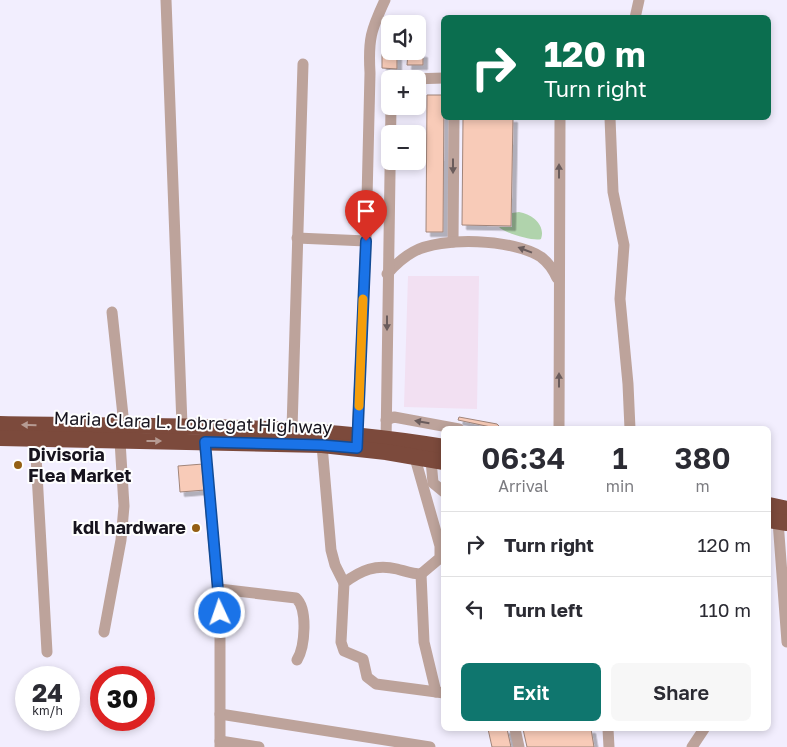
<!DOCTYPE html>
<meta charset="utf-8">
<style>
:root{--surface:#fff;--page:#f7f7f7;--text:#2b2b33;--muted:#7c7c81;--line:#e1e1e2;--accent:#0f766e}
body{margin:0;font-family:"Golos Text",sans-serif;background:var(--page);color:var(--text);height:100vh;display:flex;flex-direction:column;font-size:19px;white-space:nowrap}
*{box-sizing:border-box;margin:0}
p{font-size:16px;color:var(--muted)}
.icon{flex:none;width:28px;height:28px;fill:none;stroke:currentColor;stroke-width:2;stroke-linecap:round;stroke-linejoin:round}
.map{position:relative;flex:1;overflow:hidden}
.drawer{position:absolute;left:441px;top:426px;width:330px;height:305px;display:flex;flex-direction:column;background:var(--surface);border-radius:8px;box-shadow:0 2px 8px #0003}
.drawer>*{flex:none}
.hud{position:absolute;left:441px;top:15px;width:330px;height:105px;border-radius:8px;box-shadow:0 2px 8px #0003;background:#0b6e4f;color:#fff;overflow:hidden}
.buttons{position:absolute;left:381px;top:15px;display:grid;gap:10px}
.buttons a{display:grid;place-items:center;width:45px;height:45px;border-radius:8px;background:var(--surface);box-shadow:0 2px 8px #0003;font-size:25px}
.speed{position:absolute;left:15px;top:666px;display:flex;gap:10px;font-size:25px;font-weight:700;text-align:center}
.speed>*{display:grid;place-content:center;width:65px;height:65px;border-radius:50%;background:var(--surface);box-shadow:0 2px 8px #0003;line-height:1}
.speed small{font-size:12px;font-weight:400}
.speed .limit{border:8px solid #d22;background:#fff;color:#111}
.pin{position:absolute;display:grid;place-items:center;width:42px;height:42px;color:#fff;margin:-51px -21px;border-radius:50% 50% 50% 0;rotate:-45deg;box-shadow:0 0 5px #0007}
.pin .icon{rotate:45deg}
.me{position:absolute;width:55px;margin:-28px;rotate:357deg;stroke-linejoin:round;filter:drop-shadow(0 0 4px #0008)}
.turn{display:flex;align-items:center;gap:18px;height:105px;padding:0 20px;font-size:22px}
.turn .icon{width:65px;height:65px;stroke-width:2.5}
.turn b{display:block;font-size:35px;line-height:42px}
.eta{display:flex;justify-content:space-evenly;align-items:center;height:85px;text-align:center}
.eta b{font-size:30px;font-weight:600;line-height:35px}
.primary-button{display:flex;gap:10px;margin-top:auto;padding:10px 20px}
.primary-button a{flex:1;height:58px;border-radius:8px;background:var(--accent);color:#fff;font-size:20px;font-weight:600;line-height:58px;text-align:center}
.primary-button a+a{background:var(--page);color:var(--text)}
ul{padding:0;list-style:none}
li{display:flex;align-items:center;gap:15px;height:65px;padding:0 20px;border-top:1px solid var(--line)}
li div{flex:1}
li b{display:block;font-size:19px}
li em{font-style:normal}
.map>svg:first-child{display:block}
.commercial{fill:#f2e0f2}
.green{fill:#b0d3ac}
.building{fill:#f8cbb8;stroke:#a1857a;filter:url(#shadow)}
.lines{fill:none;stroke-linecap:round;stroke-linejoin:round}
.minor{stroke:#bda39b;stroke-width:11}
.highway{stroke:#7c4a3c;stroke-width:16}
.oneway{fill:#6a5c5c}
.oneway2{fill:#b69b93}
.route-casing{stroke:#114b97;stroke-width:12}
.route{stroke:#1a73e8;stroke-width:9}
.slow{stroke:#f59e0b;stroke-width:9}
.poi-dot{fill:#945f14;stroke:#fefefe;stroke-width:2}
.labels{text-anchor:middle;stroke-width:4;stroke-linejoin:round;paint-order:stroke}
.street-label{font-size:18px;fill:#17141e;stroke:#fefefe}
.poi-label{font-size:18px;font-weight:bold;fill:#17141e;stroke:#fefefe;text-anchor:start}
</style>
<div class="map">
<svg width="787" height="747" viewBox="0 0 787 747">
<defs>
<filter id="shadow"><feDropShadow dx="4.5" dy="4.5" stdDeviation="0" flood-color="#0004"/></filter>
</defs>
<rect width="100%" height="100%" fill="#f2eefe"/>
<polygon class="commercial" points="408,276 479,276 477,409 404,407"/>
<path class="green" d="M519,212C532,214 546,225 541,239C535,242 504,233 499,227H512V213Z"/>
<g class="building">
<polygon points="408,53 423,53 423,65 407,65"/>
<polygon points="382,54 397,54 397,69 382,68"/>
<polygon points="427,95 444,95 443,232 426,232"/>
<polygon points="463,118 513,118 511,226 462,225"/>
<polygon points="459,417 497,424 500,427 500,429 458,420"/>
<polygon points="203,464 205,490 180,492 178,466"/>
<polygon points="488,729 507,729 511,747 492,747"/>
<polygon points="523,729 591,729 594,747 527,747"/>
</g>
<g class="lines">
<g class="minor">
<polyline points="166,0 182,425"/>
<polyline points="635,18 639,0"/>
<polyline points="412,79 444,78"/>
<polyline points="610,118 613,192 624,245 620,299 628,384 630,429"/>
<polyline points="297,238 366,241"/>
<polyline points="453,242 454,118"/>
<path d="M387,274C395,265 402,258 413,252C441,236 514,239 541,257C549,263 553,269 557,278"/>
<polyline points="112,312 124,425"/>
<polyline points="386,420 394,417 459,429"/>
<polyline points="292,429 303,64"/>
<polyline points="559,429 560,118"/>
<polyline points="204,437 220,613 220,747"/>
<polyline points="35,438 47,652"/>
<path d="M357,442L366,241L370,73C368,39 371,30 385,0"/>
<polyline points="386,444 391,106"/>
<polyline points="322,445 331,550 335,565 344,583"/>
<path d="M415,458L440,546V558L421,574C413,574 405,571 397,569C376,564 361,570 344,583L341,642L344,651L363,659L367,677L376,684L444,693"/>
<polyline points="431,460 433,483 444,492"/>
<polyline points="778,521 787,642"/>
<polyline points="421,574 424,642 436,692"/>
<path d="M219,589L296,598C308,609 305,647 297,660"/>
<polyline points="104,632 121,540 124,506 120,441"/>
<polyline points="220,714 430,747"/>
<polyline points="515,729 519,747"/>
<polyline points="608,729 609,747"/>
<polyline points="220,741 259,747"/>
<polyline points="692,747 704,729"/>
</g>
<g class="highway">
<path d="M0,424C150,427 295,422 444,447"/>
<polyline points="0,438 322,445 386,452 444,462"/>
<polyline points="769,505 787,509"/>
<polyline points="769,520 787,523"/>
</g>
</g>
<defs><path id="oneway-solid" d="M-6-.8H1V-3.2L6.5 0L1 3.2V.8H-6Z" transform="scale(1.25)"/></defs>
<g class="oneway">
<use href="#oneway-solid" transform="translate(453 166) rotate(90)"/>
<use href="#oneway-solid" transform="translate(559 171) rotate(-90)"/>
<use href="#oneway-solid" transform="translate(525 250) rotate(-159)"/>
<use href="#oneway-solid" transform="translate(387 323) rotate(90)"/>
<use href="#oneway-solid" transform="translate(559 380) rotate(-90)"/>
<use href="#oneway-solid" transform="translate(422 422) rotate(-170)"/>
</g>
<g class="oneway2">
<use href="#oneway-solid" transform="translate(29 425) rotate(-179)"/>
<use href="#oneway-solid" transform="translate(154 441)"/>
</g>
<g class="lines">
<defs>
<polyline id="route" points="220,613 205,442 322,445 357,448 366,241"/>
</defs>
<use href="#route" class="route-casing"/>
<use href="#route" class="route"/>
<polyline class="slow" points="359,406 363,299"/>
</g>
<g class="poi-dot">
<circle cx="18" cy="465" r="5"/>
<circle cx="196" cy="528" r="5"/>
</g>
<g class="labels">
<g class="street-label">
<text transform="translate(193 423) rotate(2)" y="6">Maria Clara L. Lobregat Highway</text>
</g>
<g class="poi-label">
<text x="28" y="461">Divisoria<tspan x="28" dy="21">Flea Market</tspan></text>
<text x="186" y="534" text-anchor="end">kdl hardware</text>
</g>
</g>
</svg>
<div class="buttons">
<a><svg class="icon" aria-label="sound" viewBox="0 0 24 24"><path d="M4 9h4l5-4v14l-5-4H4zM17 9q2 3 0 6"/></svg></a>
<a>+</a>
<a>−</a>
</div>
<div class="speed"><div>24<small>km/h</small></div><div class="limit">30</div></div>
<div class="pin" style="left:366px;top:241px;background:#d93025"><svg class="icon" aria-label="arrive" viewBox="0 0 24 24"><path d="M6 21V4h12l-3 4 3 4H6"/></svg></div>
<svg class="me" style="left:220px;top:613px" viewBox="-20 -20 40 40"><circle r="17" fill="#1a73e8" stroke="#fff" stroke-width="3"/><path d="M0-11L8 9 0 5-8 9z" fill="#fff"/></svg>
<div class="hud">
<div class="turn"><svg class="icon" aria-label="right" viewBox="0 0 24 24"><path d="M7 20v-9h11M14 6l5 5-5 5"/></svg><div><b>120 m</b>Turn right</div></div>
</div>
<section class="drawer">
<div class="eta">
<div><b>06:34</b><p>Arrival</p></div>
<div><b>1</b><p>min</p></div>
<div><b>380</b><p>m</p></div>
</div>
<ul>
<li><svg class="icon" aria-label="right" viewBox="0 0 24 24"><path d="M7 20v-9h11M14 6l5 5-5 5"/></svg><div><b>Turn right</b></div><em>120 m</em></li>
<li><svg class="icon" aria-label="left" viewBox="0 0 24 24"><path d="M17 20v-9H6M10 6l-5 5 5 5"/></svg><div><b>Turn left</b></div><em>110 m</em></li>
</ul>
<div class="primary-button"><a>Exit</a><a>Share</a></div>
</section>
</div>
